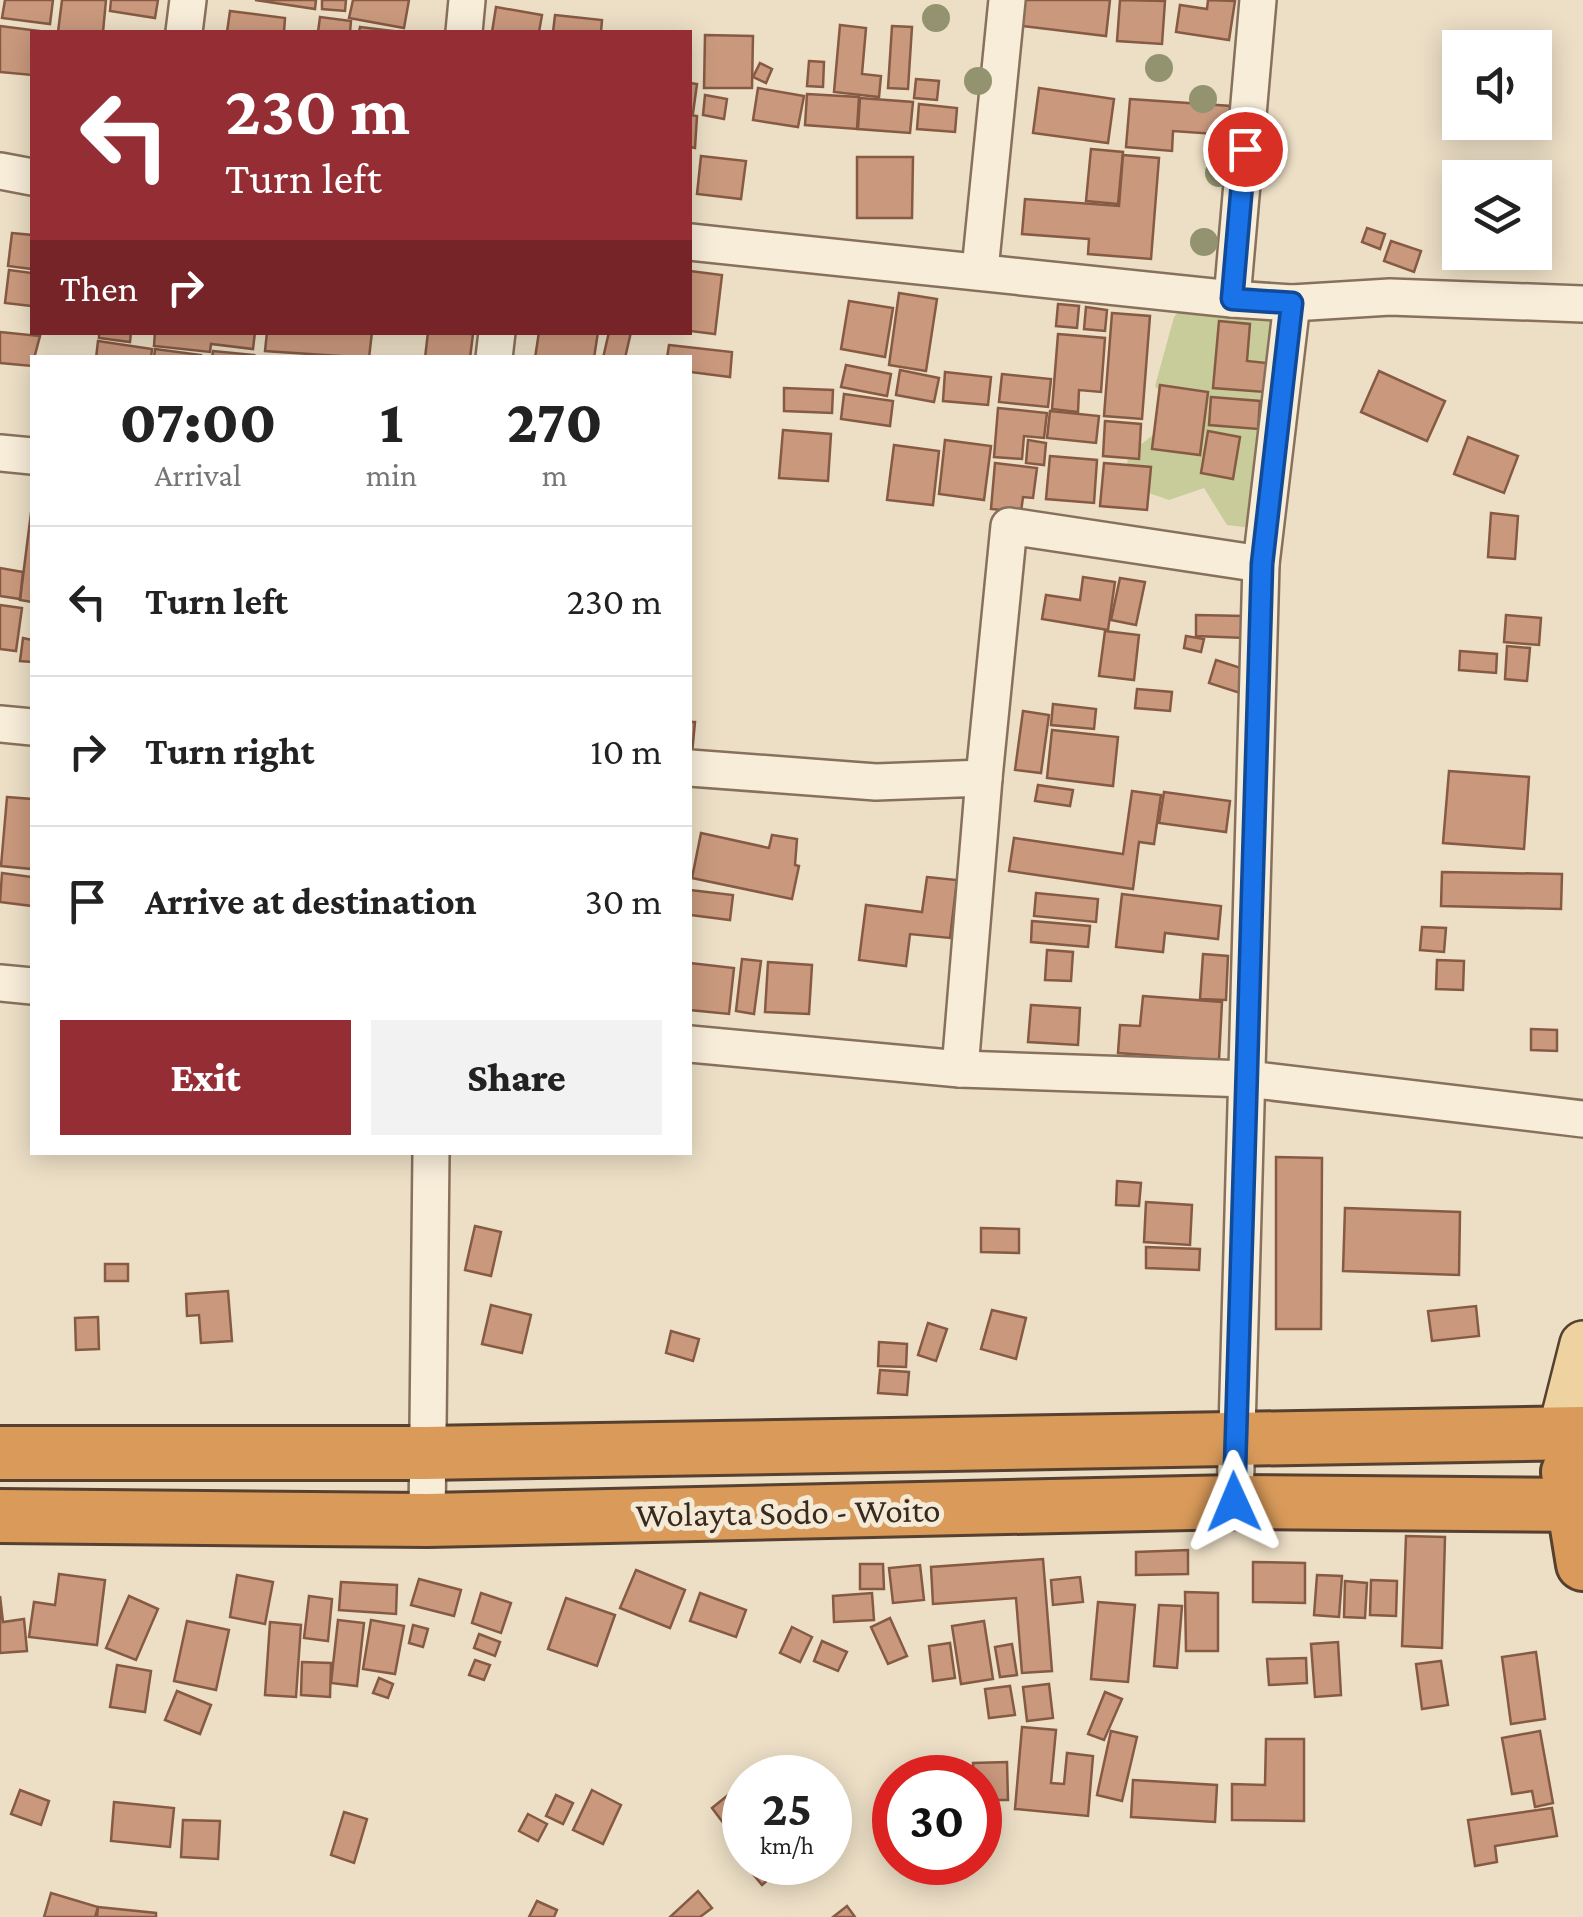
<!DOCTYPE html>
<style>
:root{--surface:#fff;--page:#f2f2f2;--text:#222;--muted:#767676;--line:#e0e0e0;--accent:#952e34}
body{margin:0;font-family:"Crimson Pro",serif;background:var(--page);color:var(--text);height:100vh;display:flex;flex-direction:column;font-size:38px;white-space:nowrap}
*{box-sizing:border-box;margin:0}
p{font-size:32px;color:var(--muted)}
.icon{flex:none;width:55px;height:55px;fill:none;stroke:currentColor;stroke-width:2;stroke-linecap:round;stroke-linejoin:round}
.map{position:relative;flex:1;overflow:hidden}
.sheet{position:absolute;left:30px;top:355px;width:662px;height:800px;display:flex;flex-direction:column;background:var(--surface);border-radius:0px;box-shadow:0 5px 25px #0003}
.sheet>*{flex:none}
.banner{position:absolute;left:30px;top:30px;width:662px;height:305px;border-radius:0px;box-shadow:0 5px 25px #0003;background:#952e34;color:#fff;overflow:hidden}
.buttons{position:absolute;left:1442px;top:30px;display:grid;gap:20px}
.buttons a{display:grid;place-items:center;width:110px;height:110px;border-radius:0px;background:var(--surface);box-shadow:0 5px 25px #0003;font-size:50px}
.speed{position:absolute;left:722px;top:1755px;display:flex;gap:20px;font-size:50px;font-weight:700;text-align:center}
.speed>*{display:grid;place-content:center;width:130px;height:130px;border-radius:50%;background:var(--surface);box-shadow:0 5px 25px #0003;line-height:1}
.speed small{font-size:25px;font-weight:400}
.speed .limit{border:15px solid #d22;background:#fff;color:#111}
.pin{position:absolute;display:grid;place-items:center;width:85px;height:85px;color:#fff;margin:-42px;border:5px solid #fff;border-radius:50%;box-shadow:0 2px 10px #0007}
.me{position:absolute;width:110px;margin:-55px;rotate:359deg;stroke-linejoin:round;filter:drop-shadow(0 0 8px #0008)}
.turn{display:flex;align-items:center;gap:35px;height:210px;padding:0 30px;font-size:45px}
.turn .icon{width:130px;height:130px;stroke-width:2.5}
.turn b{display:block;font-size:70px;line-height:85px}
.then{display:flex;align-items:center;height:95px;padding:0 30px;background:#0003;gap:20px;font-size:38px}
.eta{display:flex;justify-content:space-evenly;align-items:center;height:170px;text-align:center}
.eta b{font-size:60px;font-weight:800;line-height:70px}
.button{display:flex;gap:20px;margin-top:auto;padding:20px 30px}
.button a{flex:1;height:115px;border-radius:0px;background:var(--accent);color:#fff;font-size:40px;font-weight:800;line-height:115px;text-align:center}
.button a+a{background:var(--page);color:var(--text)}
ul{padding:0;list-style:none}
li{display:flex;align-items:center;gap:30px;height:150px;padding:0 30px;border-top:2px solid var(--line)}
li div{flex:1}
li b{display:block;font-size:38px}
li em{font-style:normal}
.map>svg:first-child{display:block}
.green{fill:#c8cb9a}
.building{fill:#ca997d;stroke:#865a43;stroke-width:2.5}
.lines{fill:none;stroke-linecap:round;stroke-linejoin:round}
.minor-casing{stroke:#88715c;stroke-width:40}
.major-casing{stroke:#564030;stroke-width:50}
.highway-casing{stroke:#564030;stroke-width:58}
.minor{stroke:#f8edd9;stroke-width:35}
.major{stroke:#eed29f;stroke-width:45}
.highway{stroke:#d99a5a;stroke-width:52}
.tree{fill:#94936f}
.route-casing{stroke:#114b97;stroke-width:25}
.route{stroke:#1a73e8;stroke-width:18}
.labels{text-anchor:middle;stroke-width:10;stroke-linejoin:round;paint-order:stroke}
.street-label{font-size:35px;fill:#382a1f;stroke:#f5ead5}
</style>
<div class="map">
<svg width="1583" height="1917" viewBox="0 0 1583 1917">
<rect width="100%" height="100%" fill="#eddfc6"/>
<polygon class="green" points="1195,292 1277,303 1260,529 1227,525 1204,488 1169,500 1126,485 1128,454 1181,414 1155,386 1174,317"/>
<g class="building">
<polygon points="5,0 53,0 50,24 2,18"/>
<polygon points="62,0 106,0 103,32 58,32"/>
<polygon points="111,0 158,0 155,18 110,11"/>
<polygon points="255,0 316,0 315,9"/>
<polygon points="322,0 346,0 345,11 322,9"/>
<polygon points="353,0 409,0 404,28 349,18"/>
<polygon points="1025,0 1110,0 1106,36 1022,26"/>
<polygon points="1120,0 1165,1 1162,44 1117,41"/>
<polygon points="1208,0 1235,1 1229,40 1176,32 1180,5 1207,9"/>
<polygon points="496,7 542,15 539,32 492,32"/>
<polygon points="230,11 285,18 284,32 227,32"/>
<polygon points="555,15 602,20 601,32 553,32"/>
<polygon points="320,17 351,21 350,32 318,32"/>
<polygon points="840,25 866,28 862,74 881,76 879,97 834,92"/>
<polygon points="0,26 47,32 32,32 32,75 0,72"/>
<polygon points="892,26 912,27 908,89 888,88"/>
<polygon points="360,27 401,32 359,32"/>
<polygon points="705,35 753,36 752,88 704,88"/>
<polygon points="809,61 824,62 823,87 807,86"/>
<polygon points="760,63 772,69 766,83 753,77"/>
<polygon points="916,79 939,81 937,100 914,98"/>
<polygon points="690,83 697,84 693,113 690,112"/>
<polygon points="758,88 804,96 798,127 753,120"/>
<polygon points="1039,88 1114,99 1108,143 1033,133"/>
<polygon points="807,94 859,97 857,129 805,125"/>
<polygon points="705,95 727,99 724,119 703,115"/>
<polygon points="860,98 913,102 910,133 858,129"/>
<polygon points="1130,99 1231,106 1229,135 1173,131 1172,151 1126,147"/>
<polygon points="919,104 957,108 955,132 917,129"/>
<polygon points="690,115 697,116 695,148 690,147"/>
<polygon points="1091,149 1123,152 1118,204 1086,201"/>
<polygon points="1123,155 1159,158 1151,259 1088,254 1089,239 1022,234 1025,199 1119,206"/>
<polygon points="701,156 746,161 741,199 697,194"/>
<polygon points="857,157 913,157 912,218 857,218"/>
<polygon points="1367,228 1385,234 1380,249 1362,242"/>
<polygon points="12,233 32,235 32,269 8,266"/>
<polygon points="1391,241 1421,251 1414,272 1384,261"/>
<polygon points="9,270 32,273 32,306 5,303"/>
<polygon points="690,271 722,275 715,334 690,331"/>
<polygon points="899,293 937,299 926,371 889,365"/>
<polygon points="849,301 893,308 885,357 841,349"/>
<polygon points="1058,304 1079,306 1077,328 1056,326"/>
<polygon points="1086,307 1107,310 1105,331 1084,329"/>
<polygon points="1112,313 1150,316 1142,419 1104,416"/>
<polygon points="1219,321 1250,324 1247,361 1267,363 1265,392 1213,388"/>
<polygon points="0,332 40,336 32,366 0,363"/>
<polygon points="99,332 131,332 130,342 99,338"/>
<polygon points="155,332 255,332 253,349 211,344 210,352 154,346"/>
<polygon points="267,332 372,332 369,358 265,351"/>
<polygon points="428,332 473,334 470,358 425,358"/>
<polygon points="539,332 598,332 594,358 535,358"/>
<polygon points="609,332 631,332 625,358 603,358"/>
<polygon points="1058,334 1105,338 1101,392 1079,390 1078,412 1052,409"/>
<polygon points="98,341 152,349 151,358 96,358"/>
<polygon points="669,345 732,352 730,377 690,372 690,358 667,358"/>
<polygon points="155,349 201,355 201,358 154,358"/>
<polygon points="213,351 254,355 253,358 212,358"/>
<polygon points="846,365 891,374 887,396 841,387"/>
<polygon points="900,370 939,378 934,402 896,395"/>
<polygon points="1379,371 1445,401 1427,441 1361,412"/>
<polygon points="945,372 991,377 988,405 943,401"/>
<polygon points="1002,374 1051,379 1048,407 999,402"/>
<polygon points="1160,385 1208,392 1200,455 1152,449"/>
<polygon points="784,388 833,390 832,413 784,411"/>
<polygon points="844,394 893,401 890,426 841,419"/>
<polygon points="1211,397 1260,401 1258,429 1209,425"/>
<polygon points="998,408 1047,413 1044,438 1024,436 1022,459 994,457"/>
<polygon points="1050,411 1099,416 1096,443 1047,438"/>
<polygon points="1105,421 1141,424 1139,459 1103,456"/>
<polygon points="783,430 831,434 828,481 779,478"/>
<polygon points="1208,431 1240,437 1233,479 1201,473"/>
<polygon points="1468,437 1518,456 1504,493 1454,474"/>
<polygon points="945,440 991,446 984,500 939,494"/>
<polygon points="1028,440 1046,443 1044,465 1026,463"/>
<polygon points="894,445 939,451 933,505 887,500"/>
<polygon points="1050,456 1097,460 1094,503 1046,499"/>
<polygon points="995,463 1037,468 1033,498 1023,497 1021,512 991,509"/>
<polygon points="1104,463 1151,467 1147,510 1100,506"/>
<polygon points="32,505 32,602 20,600"/>
<polygon points="1491,513 1518,516 1515,559 1488,557"/>
<polygon points="0,568 23,572 20,599 0,596"/>
<polygon points="1083,577 1115,582 1108,630 1042,619 1046,595 1080,600"/>
<polygon points="1120,578 1145,582 1136,625 1111,620"/>
<polygon points="0,605 22,608 16,651 0,649"/>
<polygon points="1196,615 1245,616 1244,638 1196,636"/>
<polygon points="1506,615 1541,618 1539,645 1504,642"/>
<polygon points="1105,631 1139,635 1134,680 1099,676"/>
<polygon points="1186,636 1204,639 1201,652 1184,648"/>
<polygon points="23,638 32,640 32,662 20,661"/>
<polygon points="1507,646 1530,648 1527,681 1505,679"/>
<polygon points="1460,651 1497,654 1496,673 1459,670"/>
<polygon points="1216,660 1247,670 1240,693 1209,683"/>
<polygon points="1137,689 1172,692 1170,711 1135,708"/>
<polygon points="1053,704 1096,709 1094,729 1051,725"/>
<polygon points="1023,711 1049,715 1041,773 1015,770"/>
<polygon points="690,722 695,722 692,754 690,753"/>
<polygon points="1052,730 1118,737 1113,786 1047,778"/>
<polygon points="1449,771 1529,777 1524,849 1443,843"/>
<polygon points="1038,785 1073,790 1070,806 1035,801"/>
<polygon points="1132,791 1161,795 1154,844 1139,842 1133,889 1009,871 1014,838 1123,854"/>
<polygon points="1164,792 1230,801 1226,832 1159,823"/>
<polygon points="7,797 32,799 32,869 1,866"/>
<polygon points="701,833 769,848 772,835 797,839 795,865 799,866 792,899 692,878"/>
<polygon points="1442,872 1562,874 1561,909 1441,906"/>
<polygon points="2,873 32,877 32,906 0,902"/>
<polygon points="927,877 957,880 950,938 910,934 906,966 859,960 866,905 922,912"/>
<polygon points="690,890 733,895 730,920 690,915"/>
<polygon points="1036,893 1098,899 1096,922 1034,916"/>
<polygon points="1122,894 1221,906 1218,939 1165,933 1163,952 1116,947"/>
<polygon points="1032,921 1090,926 1088,947 1031,942"/>
<polygon points="1422,927 1446,928 1444,952 1420,950"/>
<polygon points="1047,950 1073,952 1071,981 1045,980"/>
<polygon points="1203,954 1228,956 1226,1000 1200,999"/>
<polygon points="742,959 761,961 754,1014 736,1011"/>
<polygon points="1437,960 1464,961 1463,990 1436,989"/>
<polygon points="768,962 812,965 809,1014 765,1012"/>
<polygon points="690,963 734,968 729,1014 690,1010"/>
<polygon points="1143,996 1222,1002 1219,1060 1118,1053 1120,1025 1140,1026"/>
<polygon points="1031,1005 1080,1008 1078,1045 1028,1042"/>
<polygon points="1531,1029 1557,1030 1557,1051 1531,1050"/>
<polygon points="1276,1157 1322,1158 1321,1329 1276,1329"/>
<polygon points="1117,1181 1141,1183 1139,1206 1116,1205"/>
<polygon points="1146,1202 1192,1205 1190,1245 1144,1242"/>
<polygon points="1345,1208 1460,1212 1459,1275 1343,1271"/>
<polygon points="475,1226 501,1232 491,1276 465,1270"/>
<polygon points="981,1228 1019,1229 1019,1253 981,1252"/>
<polygon points="1146,1247 1200,1249 1199,1270 1146,1268"/>
<rect x="105" y="1264" width="23" height="17"/>
<polygon points="228,1291 232,1341 201,1343 199,1315 187,1316 186,1294"/>
<polygon points="491,1305 531,1315 522,1353 482,1344"/>
<polygon points="1476,1306 1479,1336 1432,1341 1428,1311"/>
<polygon points="992,1310 1026,1318 1016,1359 981,1349"/>
<polygon points="98,1317 99,1349 76,1350 75,1318"/>
<polygon points="928,1323 947,1329 936,1361 918,1355"/>
<polygon points="671,1331 699,1339 693,1361 666,1353"/>
<polygon points="879,1342 907,1344 906,1367 878,1366"/>
<polygon points="880,1370 909,1372 907,1395 878,1393"/>
<polygon points="1406,1536 1445,1537 1442,1648 1402,1646"/>
<polygon points="1188,1550 1188,1574 1136,1575 1136,1552"/>
<polygon points="1043,1559 1052,1671 1022,1673 1016,1598 933,1604 931,1567"/>
<polygon points="1253,1562 1305,1563 1305,1603 1253,1602"/>
<polygon points="860,1564 883,1564 884,1589 860,1589"/>
<polygon points="920,1565 924,1600 893,1603 889,1568"/>
<polygon points="636,1570 685,1590 670,1628 620,1608"/>
<polygon points="59,1574 105,1580 97,1645 29,1637 34,1602 55,1605"/>
<polygon points="237,1575 273,1582 265,1624 230,1617"/>
<polygon points="1317,1575 1342,1576 1339,1617 1314,1615"/>
<polygon points="1080,1577 1083,1602 1053,1605 1051,1580"/>
<polygon points="419,1579 461,1590 454,1616 411,1605"/>
<polygon points="1371,1580 1397,1581 1396,1616 1370,1615"/>
<polygon points="1345,1581 1367,1583 1365,1618 1344,1617"/>
<polygon points="341,1582 397,1585 396,1614 339,1610"/>
<polygon points="1185,1592 1218,1593 1218,1651 1186,1651"/>
<polygon points="481,1593 511,1603 501,1633 472,1623"/>
<polygon points="700,1593 746,1610 736,1637 690,1621"/>
<polygon points="872,1593 874,1620 834,1622 833,1596"/>
<polygon points="0,1596 3,1622 24,1619 27,1651 0,1653"/>
<polygon points="129,1596 158,1609 136,1660 106,1648"/>
<polygon points="309,1596 332,1599 328,1641 304,1638"/>
<polygon points="566,1598 615,1615 597,1666 548,1649"/>
<polygon points="1098,1602 1135,1605 1128,1682 1091,1679"/>
<polygon points="1159,1605 1182,1606 1177,1668 1154,1666"/>
<polygon points="890,1618 907,1656 888,1664 871,1627"/>
<polygon points="338,1620 364,1623 357,1686 331,1683"/>
<polygon points="371,1620 404,1626 395,1674 363,1669"/>
<polygon points="187,1621 229,1630 216,1690 174,1681"/>
<polygon points="984,1621 993,1679 961,1684 952,1626"/>
<polygon points="270,1622 301,1625 296,1697 265,1695"/>
<polygon points="413,1625 428,1629 423,1647 409,1643"/>
<polygon points="792,1627 812,1637 800,1662 780,1653"/>
<polygon points="479,1634 500,1642 495,1656 474,1648"/>
<polygon points="822,1641 847,1652 838,1671 814,1661"/>
<polygon points="1338,1642 1341,1695 1315,1697 1311,1644"/>
<polygon points="950,1643 955,1678 933,1681 929,1646"/>
<polygon points="1012,1644 1017,1675 1000,1677 995,1647"/>
<polygon points="1536,1652 1545,1719 1511,1724 1502,1657"/>
<polygon points="1306,1658 1307,1683 1269,1685 1267,1659"/>
<polygon points="475,1660 490,1665 484,1680 469,1675"/>
<polygon points="1441,1661 1448,1705 1422,1709 1416,1664"/>
<polygon points="302,1662 331,1663 330,1697 301,1695"/>
<polygon points="117,1665 151,1671 145,1712 110,1707"/>
<polygon points="379,1678 393,1684 388,1698 373,1693"/>
<polygon points="1049,1684 1053,1718 1027,1721 1023,1687"/>
<polygon points="1010,1686 1015,1715 989,1718 985,1689"/>
<polygon points="177,1691 211,1705 200,1734 165,1720"/>
<polygon points="1105,1692 1122,1699 1104,1740 1088,1734"/>
<polygon points="1022,1727 1056,1730 1051,1783 1064,1784 1067,1753 1093,1756 1088,1816 1015,1809"/>
<polygon points="1111,1731 1137,1737 1122,1801 1097,1795"/>
<polygon points="1540,1731 1553,1803 1535,1807 1532,1791 1512,1794 1502,1738"/>
<polygon points="1266,1739 1304,1739 1304,1821 1232,1820 1232,1784 1265,1785"/>
<polygon points="1007,1762 1008,1800 980,1800 980,1778 974,1778 973,1763"/>
<polygon points="1133,1780 1217,1785 1215,1822 1131,1817"/>
<polygon points="738,1787 745,1796 745,1820 730,1832 712,1808"/>
<polygon points="20,1790 49,1801 41,1825 11,1814"/>
<polygon points="592,1790 621,1805 603,1844 573,1830"/>
<polygon points="556,1795 573,1803 563,1824 546,1816"/>
<polygon points="114,1802 174,1808 170,1847 111,1841"/>
<polygon points="1552,1808 1557,1836 1495,1846 1497,1862 1475,1866 1468,1820"/>
<polygon points="344,1812 367,1819 354,1863 331,1855"/>
<polygon points="528,1814 547,1824 538,1841 519,1831"/>
<polygon points="183,1820 220,1821 218,1859 181,1857"/>
<polygon points="745,1848 745,1862 788,1862 762,1885 737,1855"/>
<polygon points="698,1891 712,1908 700,1917 670,1917"/>
<polygon points="51,1893 98,1907 95,1917 44,1917"/>
<polygon points="537,1901 557,1910 554,1917 529,1917"/>
<polygon points="847,1906 855,1917 833,1917"/>
<polygon points="98,1907 156,1913 156,1917 97,1917"/>
</g>
<g class="lines">
<defs>
<g id="minor">
<polyline points="184,32 188,0"/>
<polyline points="464,32 467,0"/>
<polyline points="0,171 32,177"/>
<polyline points="690,242 1232,299 1292,303 1390,297 1583,304"/>
<polyline points="980,270 1007,0"/>
<polyline points="1232,299 1258,0"/>
<polyline points="494,358 497,332"/>
<polyline points="0,453 32,456"/>
<polyline points="0,724 32,727"/>
<polyline points="690,768 876,782 984,778 960,1069"/>
<polyline points="984,778 1009,526 1261,564"/>
<polyline points="0,983 32,986"/>
<polyline points="690,1044 960,1069 1247,1079 1583,1119"/>
<polyline points="1235,1502 1261,564 1292,303"/>
<polyline points="427,1520 431,1152"/>
</g>
<polyline id="major" points="1560,1435 1583,1344"/>
<g id="highway">
<polyline points="0,1453 424,1453 1583,1433"/>
<polyline points="1568,1472 1583,1564"/>
<polyline points="0,1516 427,1520 1235,1502 1583,1505"/>
</g>
</defs>
<use href="#minor" class="minor-casing"/>
<use href="#major" class="major-casing"/>
<use href="#highway" class="highway-casing"/>
<use href="#minor" class="minor"/>
<use href="#major" class="major"/>
<use href="#highway" class="highway"/>
</g>
<g class="tree">
<circle cx="936" cy="18" r="14"/>
<circle cx="1159" cy="68" r="14"/>
<circle cx="978" cy="81" r="14"/>
<circle cx="1203" cy="99" r="14"/>
<circle cx="1219" cy="173" r="14"/>
<circle cx="1204" cy="242" r="14"/>
</g>
<g class="lines">
<defs>
<polyline id="route" points="1234,1502 1262,564 1292,303 1232,299 1245,149"/>
</defs>
<use href="#route" class="route-casing"/>
<use href="#route" class="route"/>
</g>
<g class="labels">
<g class="street-label">
<text transform="translate(788 1512) rotate(-1)" y="12">Wolayta Sodo - Woito</text>
</g>
</g>
</svg>
<div class="buttons">
<a><svg class="icon" aria-label="sound" viewBox="0 0 24 24"><path d="M4 9h4l5-4v14l-5-4H4zM17 9q2 3 0 6"/></svg></a>
<a><svg class="icon" aria-label="layers" viewBox="0 0 24 24"><path d="M12 4l9 5-9 5-9-5zM3 14l9 5 9-5"/></svg></a>
</div>
<div class="speed"><div>25<small>km/h</small></div><div class="limit">30</div></div>
<div class="pin" style="left:1245px;top:149px;background:#d93025"><svg class="icon" aria-label="arrive" viewBox="0 0 24 24"><path d="M6 21V4h12l-3 4 3 4H6"/></svg></div>
<svg class="me" style="left:1234px;top:1502px" viewBox="-20 -20 40 40"><path d="M0-17L14 15 0 8-14 15z" fill="#1a73e8" stroke="#fff" stroke-width="4"/></svg>
<div class="banner">
<div class="turn"><svg class="icon" aria-label="left" viewBox="0 0 24 24"><path d="M17 20v-9H6M10 6l-5 5 5 5"/></svg><div><b>230 m</b>Turn left</div></div>
<div class="then">Then<svg class="icon" aria-label="right" viewBox="0 0 24 24"><path d="M7 20v-9h11M14 6l5 5-5 5"/></svg></div>
</div>
<section class="sheet">
<div class="eta">
<div><b>07:00</b><p>Arrival</p></div>
<div><b>1</b><p>min</p></div>
<div><b>270</b><p>m</p></div>
</div>
<ul>
<li><svg class="icon" aria-label="left" viewBox="0 0 24 24"><path d="M17 20v-9H6M10 6l-5 5 5 5"/></svg><div><b>Turn left</b></div><em>230 m</em></li>
<li><svg class="icon" aria-label="right" viewBox="0 0 24 24"><path d="M7 20v-9h11M14 6l5 5-5 5"/></svg><div><b>Turn right</b></div><em>10 m</em></li>
<li><svg class="icon" aria-label="arrive" viewBox="0 0 24 24"><path d="M6 21V4h12l-3 4 3 4H6"/></svg><div><b>Arrive at destination</b></div><em>30 m</em></li>
</ul>
<div class="button"><a>Exit</a><a>Share</a></div>
</section>
</div>
